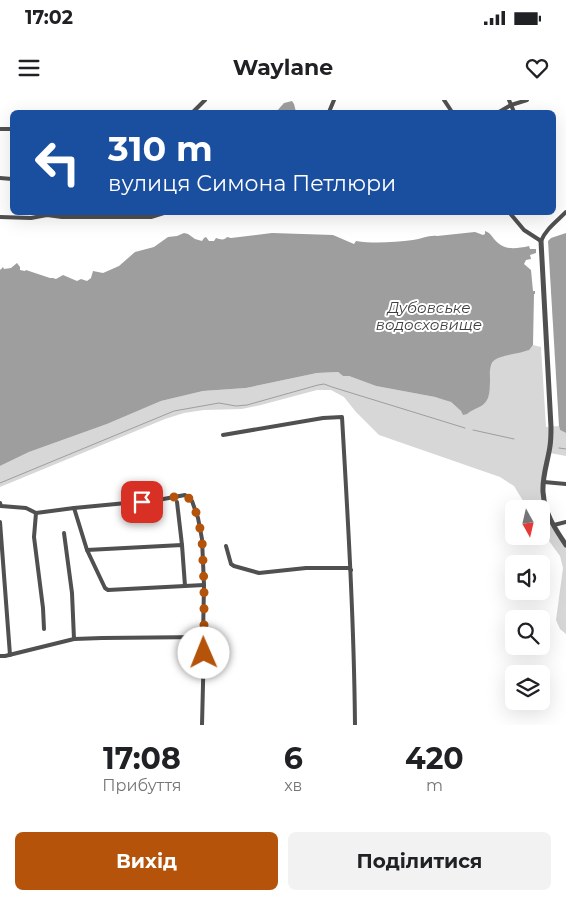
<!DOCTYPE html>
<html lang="uk">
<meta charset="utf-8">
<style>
:root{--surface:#fff;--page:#f2f2f2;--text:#202124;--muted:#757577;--accent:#b45309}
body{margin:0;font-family:Montserrat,sans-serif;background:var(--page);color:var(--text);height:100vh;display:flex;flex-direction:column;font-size:19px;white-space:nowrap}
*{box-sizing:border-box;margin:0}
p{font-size:16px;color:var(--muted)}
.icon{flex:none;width:28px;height:28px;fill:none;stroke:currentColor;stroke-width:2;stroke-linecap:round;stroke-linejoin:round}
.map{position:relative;height:625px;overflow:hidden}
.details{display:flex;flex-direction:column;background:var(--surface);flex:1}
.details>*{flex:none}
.hud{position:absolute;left:10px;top:10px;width:546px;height:105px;border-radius:8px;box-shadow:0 5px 20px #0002;background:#1a4fa0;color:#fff;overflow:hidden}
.needle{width:32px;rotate:172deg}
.controls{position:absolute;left:505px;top:400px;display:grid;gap:10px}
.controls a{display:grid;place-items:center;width:45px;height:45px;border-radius:8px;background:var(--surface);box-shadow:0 5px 20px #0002;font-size:25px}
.pin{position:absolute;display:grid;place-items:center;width:42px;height:42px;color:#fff;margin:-21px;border-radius:10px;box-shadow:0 2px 8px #0006}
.me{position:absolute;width:55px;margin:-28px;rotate:359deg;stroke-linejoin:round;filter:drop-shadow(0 0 4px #0008)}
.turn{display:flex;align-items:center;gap:18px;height:105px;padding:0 15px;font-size:22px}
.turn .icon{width:65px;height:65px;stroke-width:2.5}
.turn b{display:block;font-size:35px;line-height:42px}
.eta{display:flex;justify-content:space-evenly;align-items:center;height:85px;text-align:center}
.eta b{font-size:30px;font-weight:700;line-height:35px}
.button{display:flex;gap:10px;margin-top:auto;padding:10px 15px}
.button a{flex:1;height:58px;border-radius:8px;background:var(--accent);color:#fff;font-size:20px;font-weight:700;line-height:58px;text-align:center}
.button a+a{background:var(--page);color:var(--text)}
.status{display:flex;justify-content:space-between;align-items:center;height:35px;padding:0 25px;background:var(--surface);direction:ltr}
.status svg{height:14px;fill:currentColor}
header{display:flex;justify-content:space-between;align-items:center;height:65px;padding:0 15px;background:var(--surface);font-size:22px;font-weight:700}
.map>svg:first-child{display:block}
.green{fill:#d7d7d7}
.water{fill:#9e9e9e}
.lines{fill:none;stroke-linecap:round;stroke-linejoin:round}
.stream{stroke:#9e9e9e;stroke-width:1}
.minor{stroke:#505050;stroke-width:4}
.tertiary{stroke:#505050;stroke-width:5}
.route{stroke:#b45309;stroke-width:9;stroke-dasharray:0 16.2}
.labels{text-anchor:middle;stroke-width:4;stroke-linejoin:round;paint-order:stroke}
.water-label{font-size:15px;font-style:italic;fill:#3f3f3f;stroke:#fff}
</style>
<div class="status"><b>17:02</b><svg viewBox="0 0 49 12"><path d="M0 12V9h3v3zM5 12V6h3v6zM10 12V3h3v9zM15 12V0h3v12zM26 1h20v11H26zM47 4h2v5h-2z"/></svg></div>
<header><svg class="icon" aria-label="menu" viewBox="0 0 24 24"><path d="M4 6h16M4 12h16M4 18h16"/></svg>Waylane<svg class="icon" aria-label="heart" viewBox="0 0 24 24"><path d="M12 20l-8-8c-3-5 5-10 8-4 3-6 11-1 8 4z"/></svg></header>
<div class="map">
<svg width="566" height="625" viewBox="0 0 566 625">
<rect width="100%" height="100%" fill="#fff"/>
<polygon class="green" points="533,245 541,247 546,327 559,326 560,330 566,333 566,356 550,353 541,390 555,432 566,449 566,534 560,529 556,520 563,468 560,456 541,430 541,409 528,409 514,386 500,377 379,335 356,312 344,297 331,290 317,290 261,305 242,309 204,310 184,313 165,319 0,387 0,366 29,352 107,324 161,301 203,291 246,288 317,273 338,272 343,276 349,276 376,286 435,297 443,299 451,302 461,311 463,314 477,308 490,286 489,269 494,260 501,256 528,250"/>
<g class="water">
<polygon points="292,1 294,4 296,12 276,12 284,3"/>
<path d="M485,131C490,133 491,135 494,139C504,151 515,149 529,146L530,149H536V153L530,155L531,159L526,160L524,164L531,170L533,191H535V194H534L533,245L529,250C523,252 518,253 513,254C496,258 489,258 490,278C490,284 490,292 488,298C484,308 473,308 467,314L463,315L461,311L451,302L435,297L376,286L349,276H343L338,272L317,273L246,288L203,291L161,301L107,324L29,352L0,366V170L3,167L4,169L11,168L17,163L20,167V170L25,171L26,170L50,178H53L56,179L63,175L77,181L81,179L87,181L91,178L93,171L103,173L119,166L135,152L154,147L168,137L177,136L184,133L188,134L195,139L202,141L204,138L206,137L209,141H214L216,138C220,139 224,141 227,137L231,138L272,133L333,135L354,144L356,141C375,144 395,142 413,140C421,139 429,135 437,136L475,132L483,135L485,134Z"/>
<polygon points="566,133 566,333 560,330 559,326 548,141 551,138"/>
</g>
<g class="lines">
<g class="stream">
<polyline points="473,330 514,339"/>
<polyline points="559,348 566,349"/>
<polyline points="0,383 174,311 219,303 236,306 247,305 318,285 324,284 332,287 465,328"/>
</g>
<g class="minor">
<polyline points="444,0 452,12"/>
<polyline points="509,0 514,12"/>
<polyline points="193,12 205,0"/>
<polyline points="329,12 334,0"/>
<polyline points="499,12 511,5 527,0"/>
<polyline points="0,29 12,29"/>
<polyline points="0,78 12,79"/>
<path d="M509,112L524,130L541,141C546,129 556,122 566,112"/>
<polyline points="0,117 31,118 47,115 62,117 151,117 167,112"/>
<path d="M223,335L323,318L342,317C348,420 354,522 355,625"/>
<polyline points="544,382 566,384"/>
<polyline points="177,402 182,445"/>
<polyline points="0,403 1,406 26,408 36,413 74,408 158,400 185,395 192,401 198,418 202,439 204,485 203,537 204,544 202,625"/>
<polyline points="74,408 87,450 105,488 108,490 204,485"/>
<polyline points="36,413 34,437 43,508 44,529"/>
<polyline points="0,422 10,555"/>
<polyline points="554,425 566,422"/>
<polyline points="64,433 72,493 74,539"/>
<polyline points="226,446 231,464 234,466 259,473 306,468 349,468 351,470"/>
<polyline points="87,450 182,445 185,486"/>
<polyline points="0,556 5,556 74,539 102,538 203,537"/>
</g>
<path class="tertiary" d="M541,141L551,327C551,333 551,340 550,346C548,361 542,376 543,392C544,412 555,429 566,445"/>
</g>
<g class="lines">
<polyline class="route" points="142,402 158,400 185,395 192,401 198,418 202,439 204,485 204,553"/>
</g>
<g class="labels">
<g class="water-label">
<text x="429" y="213">Дубовське<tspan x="429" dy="17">водосховище</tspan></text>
</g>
</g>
</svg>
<div class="controls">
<a><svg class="needle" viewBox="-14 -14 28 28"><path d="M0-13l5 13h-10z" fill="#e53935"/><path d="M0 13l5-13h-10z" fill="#757577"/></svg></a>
<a><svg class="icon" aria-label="sound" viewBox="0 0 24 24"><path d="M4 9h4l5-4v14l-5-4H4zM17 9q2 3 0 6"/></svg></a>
<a><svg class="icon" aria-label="search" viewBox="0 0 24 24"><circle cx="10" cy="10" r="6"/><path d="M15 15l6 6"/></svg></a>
<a><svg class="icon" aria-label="layers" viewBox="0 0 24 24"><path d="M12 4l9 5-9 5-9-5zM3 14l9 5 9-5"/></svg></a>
</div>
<div class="pin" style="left:142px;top:402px;background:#d93025"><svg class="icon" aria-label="arrive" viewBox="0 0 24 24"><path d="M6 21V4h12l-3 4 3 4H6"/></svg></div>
<svg class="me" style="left:204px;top:553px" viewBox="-20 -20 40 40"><circle r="19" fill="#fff"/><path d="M0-13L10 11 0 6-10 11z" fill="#b45309"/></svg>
<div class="hud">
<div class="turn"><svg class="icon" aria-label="left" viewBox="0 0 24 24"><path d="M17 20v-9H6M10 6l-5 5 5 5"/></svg><div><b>310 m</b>вулиця Симона Петлюри</div></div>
</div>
</div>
<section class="details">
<div class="eta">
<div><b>17:08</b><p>Прибуття</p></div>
<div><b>6</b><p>хв</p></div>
<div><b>420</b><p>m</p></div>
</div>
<div class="button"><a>Вихід</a><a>Поділитися</a></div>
</section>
